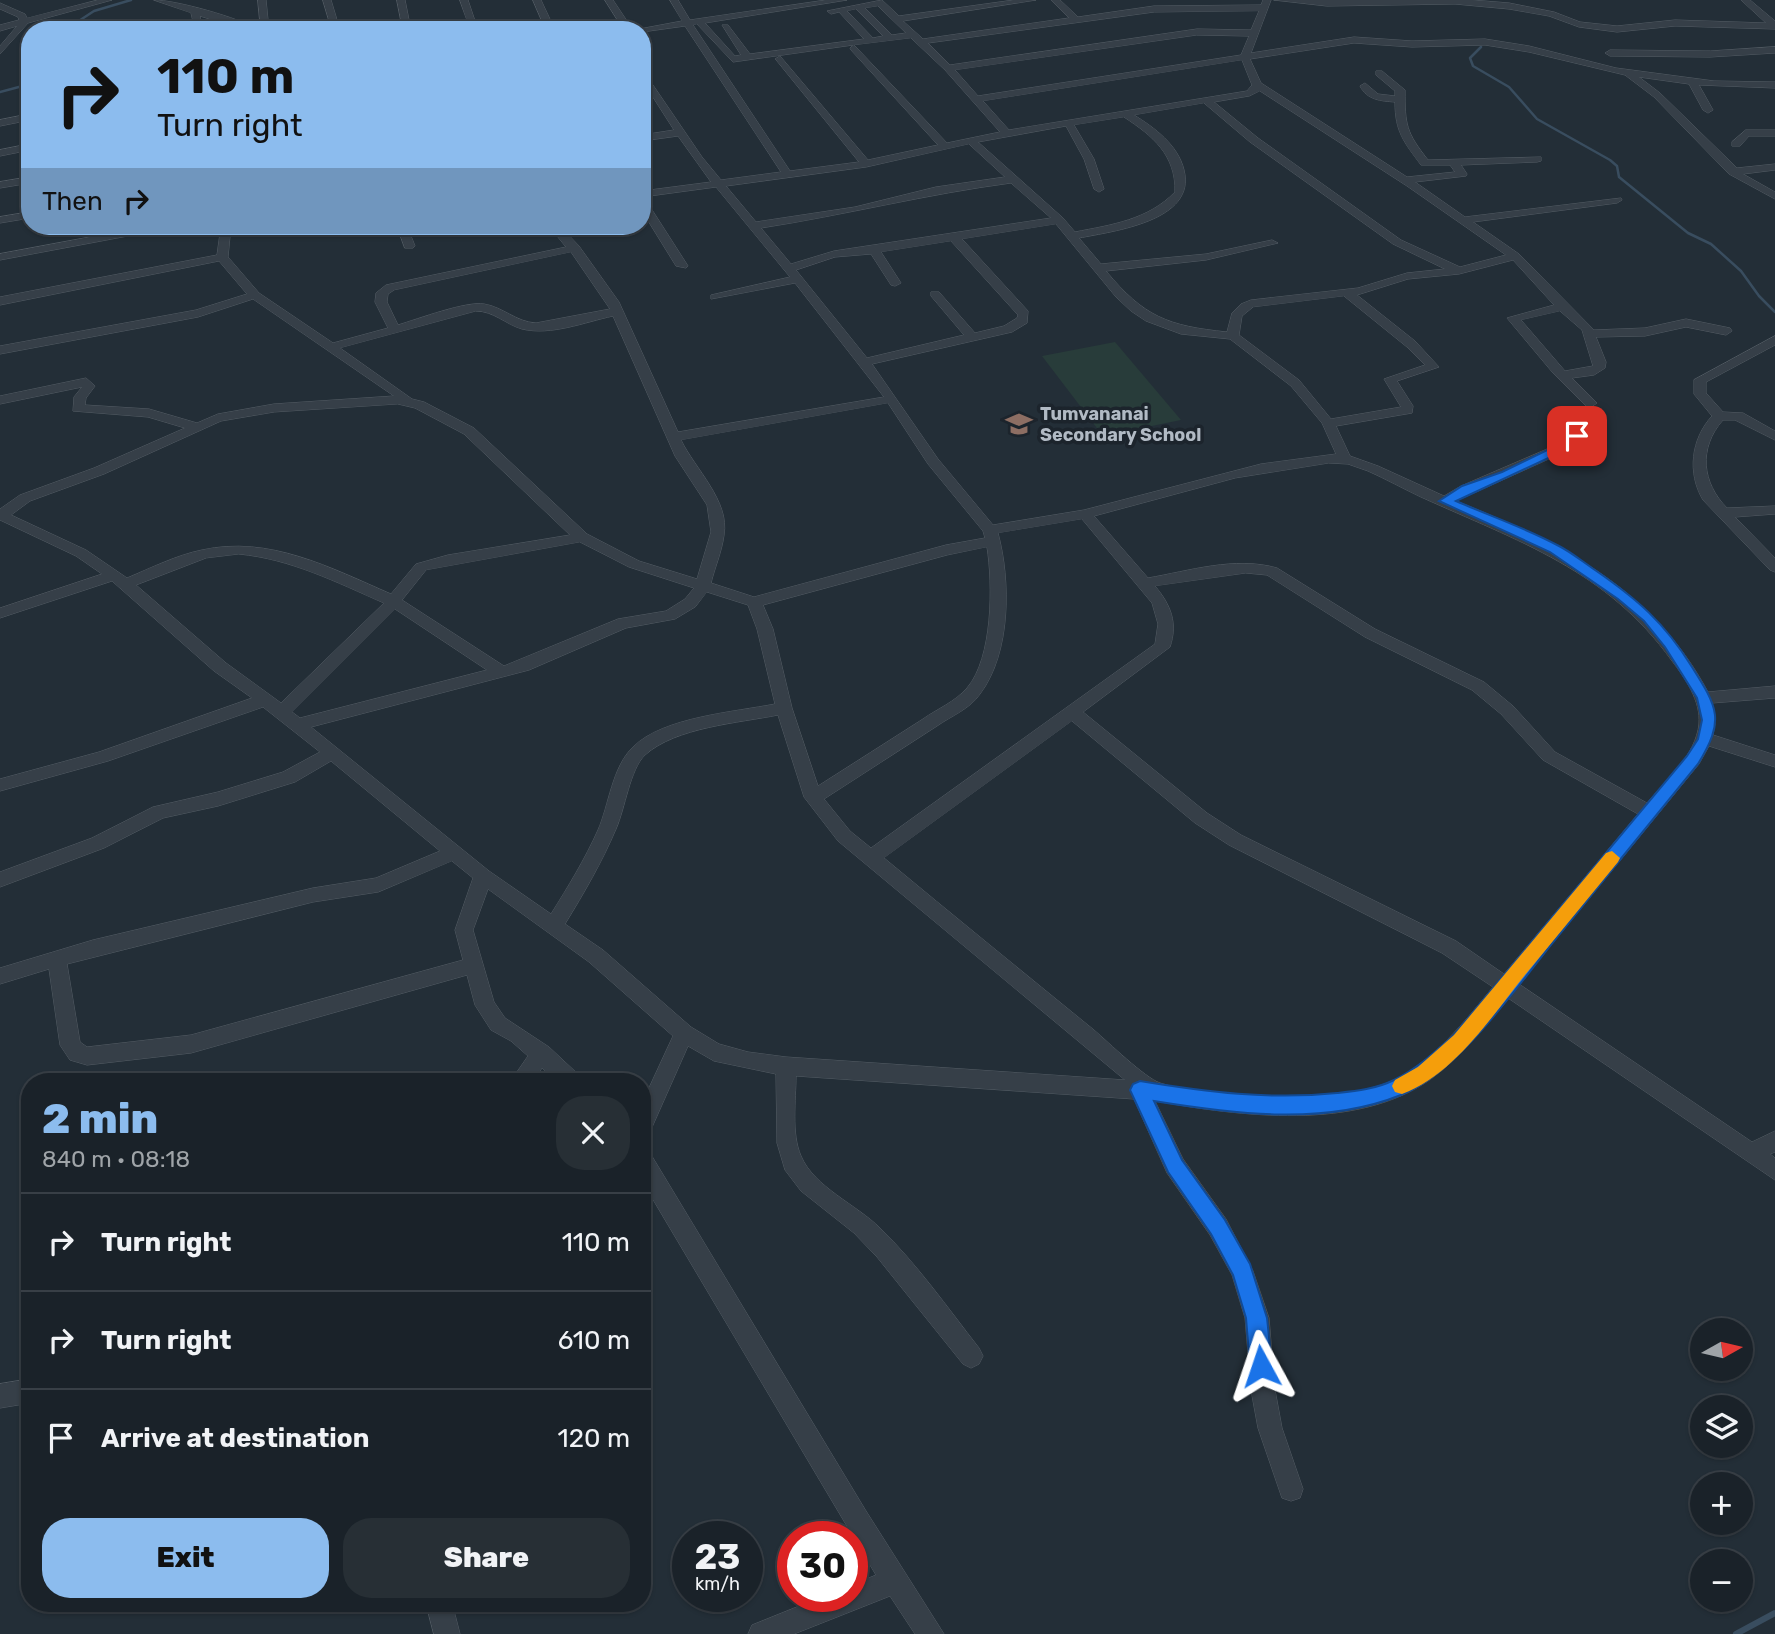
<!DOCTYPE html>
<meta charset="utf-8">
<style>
:root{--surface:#1a2229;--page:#272f35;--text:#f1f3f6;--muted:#9fa4a8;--line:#383f46;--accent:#8cbcee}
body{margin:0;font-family:Rubik,sans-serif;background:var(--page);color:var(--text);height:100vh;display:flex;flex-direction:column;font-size:26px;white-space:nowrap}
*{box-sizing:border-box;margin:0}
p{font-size:23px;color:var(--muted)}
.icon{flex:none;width:38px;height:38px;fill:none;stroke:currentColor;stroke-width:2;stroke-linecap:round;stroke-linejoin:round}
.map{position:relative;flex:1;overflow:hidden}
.panel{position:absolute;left:21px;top:1073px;width:630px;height:539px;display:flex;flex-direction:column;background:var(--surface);border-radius:28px;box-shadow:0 2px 5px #0004,0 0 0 2px var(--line)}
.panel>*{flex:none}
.hud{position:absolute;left:21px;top:21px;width:630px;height:214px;border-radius:28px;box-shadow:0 2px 5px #0004,0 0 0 2px var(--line);background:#8cbcee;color:#111;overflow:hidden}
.needle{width:46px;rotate:82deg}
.tools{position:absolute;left:1690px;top:1318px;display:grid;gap:14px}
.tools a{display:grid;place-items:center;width:63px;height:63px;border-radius:50%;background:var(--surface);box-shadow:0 2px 5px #0004,0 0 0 2px var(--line);font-size:35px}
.speed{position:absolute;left:672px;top:1521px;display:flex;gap:14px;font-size:35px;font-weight:700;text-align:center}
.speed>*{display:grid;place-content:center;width:91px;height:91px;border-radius:50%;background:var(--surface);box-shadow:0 2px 5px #0004,0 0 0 2px var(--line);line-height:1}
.speed small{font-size:18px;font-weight:400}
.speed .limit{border:10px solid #d22;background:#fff;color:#111}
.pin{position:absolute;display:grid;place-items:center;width:60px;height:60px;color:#fff;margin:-30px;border-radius:14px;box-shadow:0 4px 10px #0006}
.me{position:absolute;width:77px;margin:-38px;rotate:355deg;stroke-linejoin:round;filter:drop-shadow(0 0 5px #0008)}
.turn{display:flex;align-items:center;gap:24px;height:147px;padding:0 21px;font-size:32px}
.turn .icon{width:91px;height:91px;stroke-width:2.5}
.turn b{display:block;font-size:49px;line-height:60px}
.then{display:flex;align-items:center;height:66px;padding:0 21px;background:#0003;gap:14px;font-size:26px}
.round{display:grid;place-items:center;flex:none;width:74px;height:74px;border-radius:28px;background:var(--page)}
.headline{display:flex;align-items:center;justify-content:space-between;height:119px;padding:0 21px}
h1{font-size:42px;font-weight:800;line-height:52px;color:var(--accent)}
.action{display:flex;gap:14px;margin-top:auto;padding:14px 21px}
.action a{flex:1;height:80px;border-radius:28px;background:var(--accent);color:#111;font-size:28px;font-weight:800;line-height:80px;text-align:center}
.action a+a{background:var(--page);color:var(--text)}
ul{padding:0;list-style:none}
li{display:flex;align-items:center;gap:21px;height:98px;padding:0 21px;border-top:2px solid var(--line)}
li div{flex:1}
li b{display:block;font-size:26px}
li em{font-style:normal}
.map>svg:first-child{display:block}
.green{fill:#283c3a}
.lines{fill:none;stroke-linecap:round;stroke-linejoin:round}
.stream-far1{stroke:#394d5f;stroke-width:2.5}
.stream{stroke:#394d5f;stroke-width:6}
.street-casing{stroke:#545d65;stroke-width:1}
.street{fill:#363f48;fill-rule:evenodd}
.route{fill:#1a73e8;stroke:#114b97;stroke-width:2}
.slow{fill:#f59e0b}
.labels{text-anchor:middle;stroke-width:7;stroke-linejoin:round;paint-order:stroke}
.far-poi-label{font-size:18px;font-weight:bold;fill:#b1bac4;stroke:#1c242c;text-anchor:start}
</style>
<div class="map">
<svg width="1775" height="1634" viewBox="0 0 1775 1634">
<rect width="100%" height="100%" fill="#232e37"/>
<polygon class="green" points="1115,342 1181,420 1103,436 1042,356"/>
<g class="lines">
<g class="stream-far1">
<polyline points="65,30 94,11 131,0"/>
<polyline points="1481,47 1470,58 1473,66 1509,87 1537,119 1610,160 1617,166 1619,177 1688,233 1711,244 1741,271 1759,296 1775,312"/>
<polyline points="30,74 26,77 30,79"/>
<polyline points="0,92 30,84"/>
</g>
<polyline class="stream" points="1736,1634 1775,1613"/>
<defs>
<g id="street">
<polygon points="98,0 112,0 28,23 0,54 0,46 17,26 0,31 0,25 19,20 18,17 0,9 0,3 25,14 27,18"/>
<path d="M154,0C176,0 240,18 259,30H245L200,16L203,30H195L191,13Z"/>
<polygon points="258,0 266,0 269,30 261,30"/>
<polygon points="323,0 331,0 340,30 332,30"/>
<polygon points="397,0 405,0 411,30 403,30"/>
<polygon points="460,0 468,0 478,30 447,30 468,24"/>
<polygon points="533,0 541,0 555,30 546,30"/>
<polygon points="605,0 613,0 633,30 624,30"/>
<path d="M670,0H678L690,20L826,0H847L705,23L735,56L741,55L722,25H728L750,54L864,39L839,12L831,14L827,11L882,0L899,16L1014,0H1036L903,21L923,39L1069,18L1051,0H1060L1078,17L1154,6L1261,5L1263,0H1271L1251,53L1354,37L1412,41L1485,39L1529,46L1616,68L1714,81L1775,82V88L1699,85L1713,110L1708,113L1703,110L1689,84L1639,77L1660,93L1737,168L1775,164V170L1743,174L1775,192V199L1729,174L1654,97L1625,75L1529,52L1485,45L1412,47L1354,43L1250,59L1261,83L1407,177L1455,172L1450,165H1421C1404,142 1395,132 1395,102C1381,101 1367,100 1360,86L1365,83L1378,94L1395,96V91L1376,75V71H1382L1405,90C1405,125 1406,132 1428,160L1541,157V161L1537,162L1461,165L1467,174L1466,176L1415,182L1465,217L1621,198L1622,200L1617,203L1473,222L1519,254L1594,330L1645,328L1686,319L1730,328L1732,331L1726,335L1686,327L1645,336L1596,337L1606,362L1605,368L1594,375L1572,378L1597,403L1591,407L1586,406L1553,373L1507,318L1554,305L1513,260L1459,274L1408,279L1357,295L1415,341L1439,367L1397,381L1413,406L1412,413L1336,426L1350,456L1378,466L1444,496L1461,486L1561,443L1572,433H1582V439L1571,449L1456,501C1561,543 1652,588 1708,692L1775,686V698L1712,703L1715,724L1713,735L1775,755V767L1709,746L1699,764L1519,984L1752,1142L1775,1131V1152L1770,1154L1775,1158V1180L1508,998C1484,1027 1461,1057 1431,1079C1356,1132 1240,1116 1155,1101L1183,1159L1226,1219L1253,1271L1269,1318L1275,1390L1282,1428L1303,1489L1300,1498L1291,1501L1282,1498L1258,1428L1251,1390L1245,1318L1232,1275L1210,1235L1167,1173L1134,1099L796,1076C796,1100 791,1133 801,1156C814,1187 857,1205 880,1228C917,1264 947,1307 979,1348L983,1356L979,1364L971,1368L963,1364L877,1257L854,1233L801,1191L785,1170L777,1143L776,1074L714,1061L688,1046L649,1134L642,1136V1103L673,1036L589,962L488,889L473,930L494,1002L505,1018L549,1047L580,1076L583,1082H558L542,1068L532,1082H510L528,1056L511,1041L491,1030L475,1005L467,975L191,1053L87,1065L70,1060L60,1045L49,969L0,984V968L93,940L313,888L376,878L440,851L331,761L295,782L218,806L163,818L104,848L0,887V872L92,838L153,807L218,792L283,772L320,752L263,707L108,761L0,791V779L99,752L252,698L214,671L112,581L0,618V608L102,574L76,556L0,520V509L20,495L94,468L185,428L148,417L73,411L74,397L82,387L0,404V396L86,378L95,386L86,398L85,405L149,409L197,423L218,414L274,404L394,396L253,299L198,317L0,354V346L196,310L247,294L219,261L0,305V297L217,255L221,226H231L228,257L259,293L333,343L388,328L375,302L376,293L386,285L566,247L549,226H560L579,246L619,302L678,432L884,397L795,283L711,299V295L790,277L716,187L642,197V191L711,182L678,136L642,141V135L674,130L642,80V69L702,157L721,180L781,172L685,26L642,32V30H634L682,21ZM878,6L906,33L892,35L865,8ZM856,9L883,36L873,38L847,11ZM1259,11L1251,30L1197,29L950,65L928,43L1154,12ZM697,24L733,62L853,45L850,48L851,50L938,145L868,160L780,56L775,59L777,61L859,162L790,171L693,25ZM1197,35L1249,36L1241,55L978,96L955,70ZM911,38L945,70L1000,132L947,143L854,45ZM1242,60L1252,85L1247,91L1009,130L983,101ZM1260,91L1407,186L1506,255L1460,267L1401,240L1258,138L1214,102L1249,96ZM1204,103L1250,142L1393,244L1445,269L1407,273L1358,288L1251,300L1241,304L1232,313L1227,332C1168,326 1144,317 1106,271L1206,260L1278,243L1272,240L1206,254L1101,264L1079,238C1114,231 1197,221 1184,170C1178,145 1155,128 1134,115ZM1124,117C1153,136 1176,155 1175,192C1148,220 1111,225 1075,232L1063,218L978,142L1066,126L1084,159L1094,189L1099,192L1104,189L1094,159L1074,125ZM969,144L1005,177L936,187L855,207L756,222L726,186L866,167ZM1011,183L1051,218L834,251L791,264L761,228C845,215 927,194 1011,183ZM1056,224L1116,297L1131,311L1146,321L1181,334L1230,339L1291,386L1322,423L1336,454L1261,464L1084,510L993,525L938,459L872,364L1012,332L1027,323L1028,311L962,239ZM951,241L1018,315L1017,318L1004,326L975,333L939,292H931V296L964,335L867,358L796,270L835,257L871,254L891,285L895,286L901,283L881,252ZM571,252L610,309L536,323C516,322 503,307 484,304C466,301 418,319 398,325L387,302L388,294L394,290ZM1344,296L1407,347L1425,365L1384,379L1401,407L1331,419L1299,380L1239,335L1242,316L1253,307ZM476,311C494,311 505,324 522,329C551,336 585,322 613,316L675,456L707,505L711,532L697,579L639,561L587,534L474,428L424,402L412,399L340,348ZM1560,311L1582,330L1593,366L1565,371L1521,320ZM888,403L928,464L983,531L985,538L946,545L754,597L711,583C715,567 722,551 724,535C730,501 695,469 681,440ZM398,404L415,408L464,434L570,535L448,555L416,564L391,594C331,568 269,535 202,550C177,555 151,568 127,578L86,550L11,515L30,501L104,474L221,421L274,412ZM1329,463L1348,464L1368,471C1386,479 1404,489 1421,497C1518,541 1607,570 1672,661C1685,678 1701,701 1699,724C1696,755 1666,780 1647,803L1555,752L1513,706L1484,682L1375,629L1277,568C1235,556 1189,571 1148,578L1094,516L1235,478ZM1082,519L1152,603L1158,624L1155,644L871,848L850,831L824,799C862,775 899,750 937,726C951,716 970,709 980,694C1011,653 1011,581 998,533ZM580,542L629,567L694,588L685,599L666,611L618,619L504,666L402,600L426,570ZM987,547C993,584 993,658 967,688C955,702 937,709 923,719C888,741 853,764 818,786L792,708L773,629L763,605L947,555ZM239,554C291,559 336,582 384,603L281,703L226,663L136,585L206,558ZM1246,573L1267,575L1365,637L1472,690L1501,714L1543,760L1638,814L1504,974L1456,941L1241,835L1207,813L1083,712L1170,647C1178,623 1171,605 1155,586ZM707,592L748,605L757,629L775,704C735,712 663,717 633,747C612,767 609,805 598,830C585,859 568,887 551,914L489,871L311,727L529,670L626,628L675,619L695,607ZM395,609L487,670L300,718L292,712ZM778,715L804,797L838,841L1125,1080L786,1057L748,1052L719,1044L691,1027L603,950L565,924C584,893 602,862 616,829C625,809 630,769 645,755C676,727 739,723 778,715ZM1072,721L1195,823L1229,845L1442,953L1493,987C1464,1022 1434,1061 1392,1081C1342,1104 1212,1100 1160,1083C1145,1078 1108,1042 1094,1030C1024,973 954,916 884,858ZM452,861L473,878L455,930L463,960L191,1035L87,1047L80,1042L67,964L313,902L378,892Z"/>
<polygon points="1274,0 1472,0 1509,3 1554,12 1580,22 1617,26 1675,20 1766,23 1741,0 1750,0 1775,21 1775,29 1675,26 1617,32 1579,27 1549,16 1509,9 1455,4 1327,6"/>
<polygon points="1775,47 1775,53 1710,57 1610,56 1605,53 1610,50 1710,51"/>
<polygon points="30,114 30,120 0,126 0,120"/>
<polygon points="1746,130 1775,130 1775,136 1749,136 1740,146 1732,146 1732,142"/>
<polygon points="30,144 30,150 0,156 0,150"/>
<polygon points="30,177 30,183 0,188 0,182"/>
<polygon points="642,199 647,202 688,266 686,268 676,266 642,211"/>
<polygon points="30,212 30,218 0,223 0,217"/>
<polygon points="149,226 170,226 165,229 0,260 0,254"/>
<polygon points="397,226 407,226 415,246 413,248 405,248"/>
<path d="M1775,336V345L1706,382V393L1723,412L1743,413L1775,431V440L1735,420H1723C1698,448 1702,483 1727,508L1775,506V514L1735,517L1775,558V572L1770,570L1703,500C1687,473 1691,439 1712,416L1694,394V380Z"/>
<polygon points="642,1150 650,1153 866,1511 944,1634 915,1634 890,1596 794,1634 748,1634 752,1625 824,1596 852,1596 852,1585 876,1575 642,1181"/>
<polygon points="30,1379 30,1403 0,1408 0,1384"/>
<polygon points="426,1603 452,1603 460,1634 434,1634"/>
</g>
</defs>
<use href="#street" class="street-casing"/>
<use href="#street" class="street"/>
</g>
<path class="route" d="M1577,432L1583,436L1570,448L1456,501C1490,516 1526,528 1559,546C1571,552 1583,562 1595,570C1637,599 1665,623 1692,667C1718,708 1725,720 1698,764C1650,823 1602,882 1554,941C1515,989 1458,1072 1401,1095C1324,1126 1234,1114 1154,1101L1182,1160L1225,1220L1250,1264L1267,1318L1272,1366L1269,1374L1261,1377L1254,1374L1250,1366L1246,1318L1233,1275L1211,1234L1168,1172L1130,1090L1133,1084L1140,1081C1206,1092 1270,1100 1337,1093C1356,1091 1376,1089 1394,1080C1417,1069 1435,1052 1454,1035L1687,756L1698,739L1702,720L1697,698L1665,647L1644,621L1618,599L1550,552L1439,501L1462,486L1502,472L1562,443Z"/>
<path class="slow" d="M1612,851L1620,858L1618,862C1587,900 1556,937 1525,975C1491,1017 1455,1074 1402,1094L1395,1092L1392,1086L1395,1080L1418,1067L1454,1035L1606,853Z"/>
<defs>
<symbol id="school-bare" viewBox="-9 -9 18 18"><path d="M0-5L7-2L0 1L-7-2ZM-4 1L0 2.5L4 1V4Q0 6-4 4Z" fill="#8d6e63" stroke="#1c242c" stroke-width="2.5" paint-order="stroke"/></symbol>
</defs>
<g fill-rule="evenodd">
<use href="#school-bare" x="1000" y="405" width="38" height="38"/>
</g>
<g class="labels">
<g class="far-poi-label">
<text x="1040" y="420">Tumvananai<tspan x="1040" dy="21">Secondary School</tspan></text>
</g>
</g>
</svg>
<div class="tools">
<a><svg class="needle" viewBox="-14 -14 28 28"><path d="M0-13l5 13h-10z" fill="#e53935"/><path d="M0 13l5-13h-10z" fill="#9fa4a8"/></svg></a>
<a><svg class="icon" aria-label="layers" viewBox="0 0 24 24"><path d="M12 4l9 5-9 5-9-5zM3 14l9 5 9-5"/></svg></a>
<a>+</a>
<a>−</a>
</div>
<div class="speed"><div>23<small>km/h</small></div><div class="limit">30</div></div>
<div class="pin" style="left:1577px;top:436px;background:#d93025"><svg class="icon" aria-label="arrive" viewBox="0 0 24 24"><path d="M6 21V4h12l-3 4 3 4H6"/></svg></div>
<svg class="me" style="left:1261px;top:1366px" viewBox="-20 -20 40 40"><path d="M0-17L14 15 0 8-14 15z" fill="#1a73e8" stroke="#fff" stroke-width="4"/></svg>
<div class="hud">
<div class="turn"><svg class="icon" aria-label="right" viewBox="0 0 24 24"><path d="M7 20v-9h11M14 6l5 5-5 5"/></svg><div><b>110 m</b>Turn right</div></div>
<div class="then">Then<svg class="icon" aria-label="right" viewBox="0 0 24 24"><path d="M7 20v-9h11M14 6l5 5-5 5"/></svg></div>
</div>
<section class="panel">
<div class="headline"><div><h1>2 min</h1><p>840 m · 08:18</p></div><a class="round"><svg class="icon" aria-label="close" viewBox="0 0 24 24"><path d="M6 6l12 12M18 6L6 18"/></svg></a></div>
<ul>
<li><svg class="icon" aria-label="right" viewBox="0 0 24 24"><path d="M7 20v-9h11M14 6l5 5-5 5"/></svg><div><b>Turn right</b></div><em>110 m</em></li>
<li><svg class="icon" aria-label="right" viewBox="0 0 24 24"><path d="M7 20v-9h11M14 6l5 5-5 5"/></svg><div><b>Turn right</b></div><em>610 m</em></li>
<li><svg class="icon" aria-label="arrive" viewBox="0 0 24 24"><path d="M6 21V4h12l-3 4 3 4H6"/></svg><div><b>Arrive at destination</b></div><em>120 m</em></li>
</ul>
<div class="action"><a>Exit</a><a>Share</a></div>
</section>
</div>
